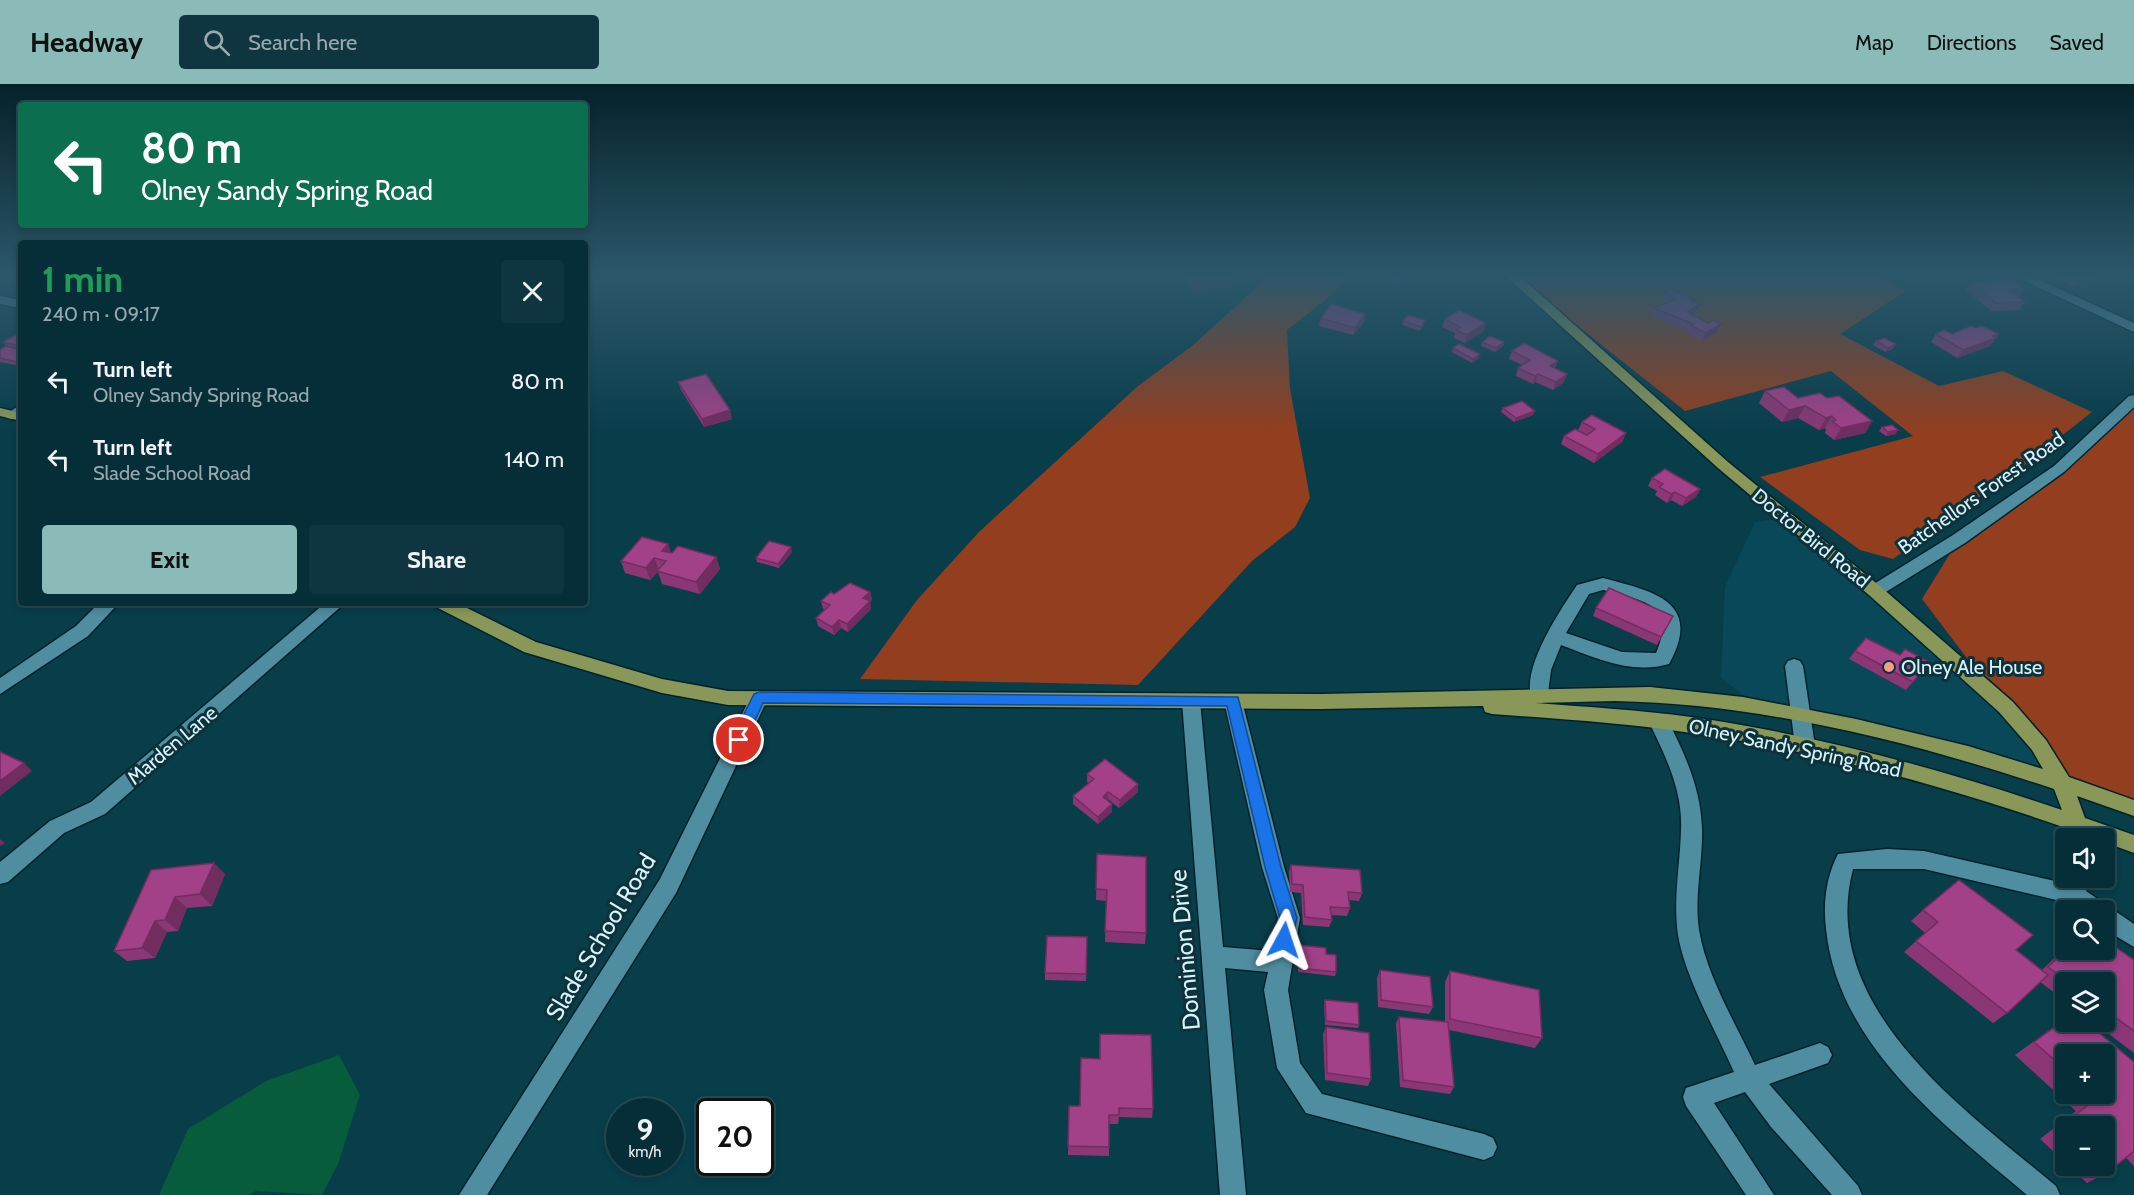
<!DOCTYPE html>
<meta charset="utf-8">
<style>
:root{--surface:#062e38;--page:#0f3640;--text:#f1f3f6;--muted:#98a8ae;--line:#274a53;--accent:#8bbbb9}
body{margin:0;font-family:Cabin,sans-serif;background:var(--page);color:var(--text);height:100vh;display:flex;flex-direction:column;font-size:22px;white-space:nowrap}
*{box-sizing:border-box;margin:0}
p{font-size:20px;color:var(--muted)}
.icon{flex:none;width:33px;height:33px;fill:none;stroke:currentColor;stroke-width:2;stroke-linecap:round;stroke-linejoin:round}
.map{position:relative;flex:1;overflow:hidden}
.side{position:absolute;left:18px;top:156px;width:570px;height:366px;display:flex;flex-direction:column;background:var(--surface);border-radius:6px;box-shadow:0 3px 9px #0003,0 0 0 2px var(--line)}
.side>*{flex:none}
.hud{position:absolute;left:18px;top:18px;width:570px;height:126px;border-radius:6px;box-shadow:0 3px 9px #0003,0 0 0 2px var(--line);background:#0b6e4f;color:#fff;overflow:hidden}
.buttons{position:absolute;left:2055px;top:744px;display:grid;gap:12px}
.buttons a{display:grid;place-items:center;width:60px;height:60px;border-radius:6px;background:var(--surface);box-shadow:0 3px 9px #0003,0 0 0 2px var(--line);font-size:30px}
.speed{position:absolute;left:606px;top:1014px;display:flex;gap:12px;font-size:30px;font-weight:700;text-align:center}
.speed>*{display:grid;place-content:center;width:78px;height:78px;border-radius:50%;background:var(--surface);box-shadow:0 3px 9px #0003,0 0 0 2px var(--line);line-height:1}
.speed small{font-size:15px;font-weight:400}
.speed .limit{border:3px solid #111;border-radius:9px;background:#fff;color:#111}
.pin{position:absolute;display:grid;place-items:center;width:51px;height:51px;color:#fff;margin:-26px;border:3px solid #fff;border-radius:50%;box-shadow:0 2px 6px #0007}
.me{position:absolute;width:66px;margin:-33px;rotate:5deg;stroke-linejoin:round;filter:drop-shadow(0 0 4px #0008)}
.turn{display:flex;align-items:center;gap:21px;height:126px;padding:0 24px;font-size:27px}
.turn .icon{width:78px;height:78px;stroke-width:2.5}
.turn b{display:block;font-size:42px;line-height:51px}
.round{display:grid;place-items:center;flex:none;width:63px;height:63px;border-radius:6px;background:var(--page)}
.headline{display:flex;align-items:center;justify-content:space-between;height:102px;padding:0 24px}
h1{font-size:36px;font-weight:800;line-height:45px;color:#1e9e55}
.primary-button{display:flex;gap:12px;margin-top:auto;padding:12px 24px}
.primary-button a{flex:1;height:69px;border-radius:6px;background:var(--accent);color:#111;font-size:24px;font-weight:800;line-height:69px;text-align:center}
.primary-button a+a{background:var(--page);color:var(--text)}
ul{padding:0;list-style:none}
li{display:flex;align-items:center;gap:18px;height:78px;padding:0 24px}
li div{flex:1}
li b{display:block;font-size:22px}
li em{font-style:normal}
header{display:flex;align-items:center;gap:36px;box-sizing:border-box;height:84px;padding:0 30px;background:var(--accent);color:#111}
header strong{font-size:28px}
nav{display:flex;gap:33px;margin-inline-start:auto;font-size:21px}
.search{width:420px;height:54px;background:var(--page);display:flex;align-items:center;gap:15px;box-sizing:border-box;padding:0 21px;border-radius:6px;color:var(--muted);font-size:22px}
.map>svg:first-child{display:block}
.built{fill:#084858}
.forest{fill:#933e1e}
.water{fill:#075c3b}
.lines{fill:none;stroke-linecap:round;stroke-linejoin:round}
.minor-casing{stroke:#00222b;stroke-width:3}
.major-casing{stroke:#00222b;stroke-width:3}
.minor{fill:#4f8da0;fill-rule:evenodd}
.major{fill:#899758;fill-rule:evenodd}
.wall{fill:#8b3775;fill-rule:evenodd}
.shaded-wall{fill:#712d5f}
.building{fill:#a24088;stroke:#712d5f;stroke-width:1.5}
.route{fill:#1a73e8;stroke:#114b97;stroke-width:1.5}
.poi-dot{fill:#f39f83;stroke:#0f313a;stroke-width:2}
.labels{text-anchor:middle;stroke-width:6;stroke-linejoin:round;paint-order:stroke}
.street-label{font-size:20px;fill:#d5f4fe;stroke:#0f313a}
.poi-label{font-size:20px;fill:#d5f4fe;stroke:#0f313a;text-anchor:start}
.near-street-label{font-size:24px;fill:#d5f4fe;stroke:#0f313a}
</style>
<header>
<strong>Headway</strong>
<div class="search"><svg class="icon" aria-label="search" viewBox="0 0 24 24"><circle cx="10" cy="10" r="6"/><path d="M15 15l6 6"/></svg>Search here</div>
<nav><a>Map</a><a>Directions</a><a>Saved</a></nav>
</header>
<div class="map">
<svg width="2134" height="1111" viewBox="0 0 2134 1111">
<rect width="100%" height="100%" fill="#083d4a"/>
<polygon class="built" points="1785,434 2004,620 2061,698 1758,623 1721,594 1725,503 1755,438"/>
<g class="forest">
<polygon points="1268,193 1349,193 1334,209 1287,246 1290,305 1310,414 1295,443 1252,477 1138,601 860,595 917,516 979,448 1138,302 1192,262"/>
<polygon points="1516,193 1880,193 1906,207 1840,250 1939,302 2003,287 2092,328 2027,379 1893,475 1860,466 1760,393 1913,352 1831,287 1685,327"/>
<polygon points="2134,320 2134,724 2061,698 1922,515 1959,455 2059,385"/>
</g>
<polygon class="water" points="339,971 360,1011 338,1080 322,1111 256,1107 249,1111 159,1111 188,1045 266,997"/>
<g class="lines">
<defs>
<g id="minor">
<polygon points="2016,193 2033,193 2134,239 2134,248"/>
<polygon points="0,212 21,216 21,224 0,220"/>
<polygon points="2134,311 2134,323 2064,388 1965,459 1881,511 1869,511 1866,507 1869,503 1953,451 2054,382 2129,312"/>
<polygon points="21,320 21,331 12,335 7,334 5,331"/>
<path d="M1603,494C1652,507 1704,517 1669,580C1632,591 1595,574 1561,561L1551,586L1547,617L1540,619L1533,617C1518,588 1561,525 1577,501ZM1603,506C1644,517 1677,519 1656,569L1622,568L1566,549L1589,510Z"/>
<polygon points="99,519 119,519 88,552 0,610 0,594 76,542"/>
<polygon points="325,519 345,519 105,730 64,749 8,798 0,800 0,778 50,737 91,718"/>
<polygon points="1794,575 1800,577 1803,582 1815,662 1812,667 1805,670 1798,667 1795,662 1785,582 1788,577"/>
<polygon points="759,607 766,609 768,614 676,809 487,1111 459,1111 660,795 750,614 752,609"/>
<polygon points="1191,610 1198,612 1200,617 1223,863 1272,867 1278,834 1262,783 1224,617 1226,612 1233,610 1240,612 1242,617 1284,783 1300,834 1288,906 1300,979 1322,1010 1484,1050 1493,1054 1497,1063 1493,1072 1484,1076 1306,1029 1277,984 1264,906 1268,888 1225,884 1246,1111 1220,1111 1182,617 1184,612"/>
<path d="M1659,631L1666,633C1684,668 1701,704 1702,745C1703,778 1694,812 1699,846C1707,893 1735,938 1755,981L1820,959L1828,963L1832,971L1828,979L1769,1000L1858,1102L1862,1111H1832L1771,1043L1745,1008L1714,1019L1774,1111H1746L1686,1022L1683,1013L1686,1004L1734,988C1716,947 1681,887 1677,843C1674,811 1680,779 1681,747C1683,707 1666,673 1649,638L1652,633Z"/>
<polygon points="2077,730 2084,733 2091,754 2071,754 2067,739 2070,733"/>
<path d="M1887,765L1924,767L2068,800L2071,794H2092L2086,807L2134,840V863L2104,845V826H2079L2069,819L1924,785H1853C1817,923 1964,1025 2056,1102L2060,1111H2027C1944,1041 1838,961 1826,845C1823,819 1826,793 1838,770Z"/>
</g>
<g id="major">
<path d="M1507,193H1521L1728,378L1881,503L2013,618L2046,656L2069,693L2134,716V732L2077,712L2085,734L2134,751V769L2104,758V754H2094C1964,707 1829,669 1691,649C1625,639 1558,635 1492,630L1485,628L1483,622L1321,625L728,621L662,609L524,568L436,523L433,519H457L536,558L662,595L728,607L1321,610L1650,603L1743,613L1856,635L1968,662L2043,685L2032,666L1999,628L1869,511L1718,384ZM1615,617C1764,620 1913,658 2054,705L2062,726C1941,685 1817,651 1691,633C1640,626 1588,623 1536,619Z"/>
<polygon points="0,324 21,329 21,337 0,332"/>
</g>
</defs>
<use href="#minor" class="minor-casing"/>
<use href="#major" class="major-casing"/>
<use href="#minor" class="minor"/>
<use href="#major" class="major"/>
</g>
<g class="wall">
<polygon points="1184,193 1236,193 1235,199 1195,207"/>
<polygon points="1388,193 1406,193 1400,201 1386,198"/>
<polygon points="2053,193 2099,193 2074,203"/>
<polygon points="1971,198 2024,205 2019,213 2025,218 2019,226 1991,227 1966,206"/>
<polygon points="1664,209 1693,215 1692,217 1700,220 1696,228 1692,231 1709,239 1721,240 1717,248 1702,257 1687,250 1688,247 1651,232 1654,224 1667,219 1661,217"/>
<polygon points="1365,230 1364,238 1353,251 1319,242 1321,234"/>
<polygon points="1445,235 1484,247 1465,259 1454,254 1455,249 1442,243"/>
<polygon points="1403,237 1424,240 1420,247 1402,241"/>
<polygon points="1976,244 1999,250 1990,262 1957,274 1931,258 1936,250 1952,250"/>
<polygon points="21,248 21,282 0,278 0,266 6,262 3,258"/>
<polygon points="1876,257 1894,264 1885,268 1873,261"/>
<polygon points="1482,258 1504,258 1503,262 1495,268 1481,262"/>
<polygon points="1453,264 1479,274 1472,279 1452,268"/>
<polygon points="1512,267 1567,290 1564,298 1553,306 1535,298 1533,300 1516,292 1518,284 1522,281 1509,275"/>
<polygon points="678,298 732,335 704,343 681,306"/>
<polygon points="1765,307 1798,314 1827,314 1872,337 1865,349 1834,356 1825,349 1826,346 1825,344 1819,346 1798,334 1782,338 1759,319"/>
<polygon points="1503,324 1533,331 1514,338 1501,328"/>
<polygon points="1582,338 1623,357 1594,379 1561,360 1564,352 1578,346"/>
<polygon points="1882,343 1896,350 1886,352 1879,347"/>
<polygon points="1652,394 1700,405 1696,413 1682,422 1671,416 1667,419 1655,411 1657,407 1648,402"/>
<polygon points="668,460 671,469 716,473 720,485 700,510 662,500 658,488 650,496 625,489 621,477"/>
<polygon points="792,468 779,484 757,478 756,474"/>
<polygon points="870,508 872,516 870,518 871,525 848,548 841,544 834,551 818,542 816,534 825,526 823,525 821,517 834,510"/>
<polygon points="1596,524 1673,532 1657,561 1593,532"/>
<polygon points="1855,567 1929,578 1906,606 1849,575"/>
<polygon points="1087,690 1138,708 1119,724 1108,715 1107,716 1112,720 1112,728 1098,740 1073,720 1073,712 1089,699 1087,698"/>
<polygon points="1097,770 1146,849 1145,860 1105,858 1106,817 1096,816"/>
<polygon points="1291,781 1362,809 1359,817 1349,816 1350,824 1347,832 1331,831 1332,836 1329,843 1303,841 1301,809 1290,808 1289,788"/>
<polygon points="151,786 225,790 212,822 187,824 178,847 167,848 155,874 127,877 114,867"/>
<polygon points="1923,826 2016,866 2042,886 2066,863 2066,866 2134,876 2134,969 2093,938 2104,938 2104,898 2066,898 2066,917 2040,898 2007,929 1993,939 1904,868 1925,849 1911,837"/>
<polygon points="1087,853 1086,897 1045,896 1045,889"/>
<polygon points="1299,861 1326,870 1336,888 1335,892 1298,888 1298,864"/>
<polygon points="1380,886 1433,923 1429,930 1378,923 1377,894"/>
<polygon points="1450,887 1542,954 1535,964 1449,946 1454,1003 1450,1010 1400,1003 1396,939 1399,933 1445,938 1445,898"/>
<polygon points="1325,916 1359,941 1358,944 1325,941 1324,919"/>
<path d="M2066,934L2134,978V1082L2126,1074L2108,1088L2087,1099L2068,1082H2104L2066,1042V1079L2040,1055L2076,1027L2015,971ZM2066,970L2104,1010H2066Z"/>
<polygon points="1326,943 1371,995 1368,1002 1325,996 1323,950"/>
<polygon points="1100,950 1153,1025 1152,1034 1119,1033 1118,1040 1109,1040 1109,1072 1068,1071 1069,1022 1080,1022 1099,975"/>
</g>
<g class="shaded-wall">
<polygon points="1206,193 1236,193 1235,199 1195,207 1196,195"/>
<polygon points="2086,193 2099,193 2074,203 2080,196"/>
<polygon points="1700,220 1696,228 1684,236 1687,228"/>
<polygon points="1365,230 1364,238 1353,251 1355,244"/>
<polygon points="1486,239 1484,247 1465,259 1467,251"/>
<polygon points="1721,240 1717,248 1702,257 1706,249"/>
<polygon points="1999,250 1990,262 1957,274 1963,266"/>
<polygon points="1504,258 1503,262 1495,268 1496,264"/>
<polygon points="1896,260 1894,264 1885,268 1888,264"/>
<polygon points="1480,270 1479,274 1472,279 1473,275"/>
<polygon points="1558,277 1555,285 1550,282"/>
<polygon points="1538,290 1535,298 1533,300 1535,292"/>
<polygon points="1567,290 1564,298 1553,306 1556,298"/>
<polygon points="1805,322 1798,334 1782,338 1789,326"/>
<polygon points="730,326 732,335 704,343 702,335"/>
<polygon points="1535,327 1533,331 1514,338 1516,334"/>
<polygon points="1832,332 1825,344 1819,346 1826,334"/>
<polygon points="1872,337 1865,349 1834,356 1841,344"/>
<polygon points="1898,346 1896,350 1886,352 1888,348"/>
<polygon points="1626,349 1623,357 1594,379 1598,370"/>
<polygon points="1700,405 1696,413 1682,422 1686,414"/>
<polygon points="1675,408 1671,416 1667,419 1671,410"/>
<polygon points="668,460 672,472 662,467"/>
<polygon points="791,463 792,468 779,484 778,480"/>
<polygon points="716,473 720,485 700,510 696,498"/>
<polygon points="654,474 659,486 650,496 646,484"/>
<polygon points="870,508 872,516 870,518 871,525 848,548 847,540 863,514"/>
<polygon points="839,536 841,544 834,551 832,543"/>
<polygon points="24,679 32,687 0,712 0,697"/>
<polygon points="1138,700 1138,708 1119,724 1120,716"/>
<polygon points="1108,708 1108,715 1102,721 1103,713"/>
<polygon points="1112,720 1112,728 1098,740 1098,733"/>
<polygon points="0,755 5,759 0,762"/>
<polygon points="214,779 225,790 212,822 200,810"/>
<polygon points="175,813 187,824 178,847 165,836"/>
<polygon points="155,837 167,848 155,874 142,864"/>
</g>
<g class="building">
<polygon points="1194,193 1206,193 1196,195"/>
<polygon points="1404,193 1401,197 1387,194 1388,193"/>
<polygon points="2075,193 2086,193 2080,196"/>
<polygon points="2013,196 2024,205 2010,206 2025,218 1996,219 1971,198"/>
<polygon points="1671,205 1693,215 1691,216 1700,220 1687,228 1709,239 1713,236 1721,240 1706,249 1691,242 1693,240 1654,224 1677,215 1664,209"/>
<polygon points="1331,220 1365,230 1355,244 1321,234"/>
<polygon points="1459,226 1486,239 1467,251 1456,246 1460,243 1445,235"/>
<polygon points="1408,231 1425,236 1421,243 1403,237"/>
<polygon points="1971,242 1976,244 1982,242 1999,250 1993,252 1996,254 1963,266 1936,250 1944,246 1952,250"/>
<polygon points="21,248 21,262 3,258"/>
<polygon points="1490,252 1504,258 1496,264 1482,258"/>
<polygon points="1884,254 1896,260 1888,264 1876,257"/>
<polygon points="1524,259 1558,277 1550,282 1567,290 1556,298 1538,290 1535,292 1518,284 1530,276 1512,267"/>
<polygon points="1459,260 1480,270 1473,275 1453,264"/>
<polygon points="6,262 21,266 21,279 0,274 0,266"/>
<polygon points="706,290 730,326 702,335 678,298"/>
<polygon points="1784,303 1798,314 1820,309 1827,314 1839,312 1872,337 1841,344 1832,337 1836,336 1832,332 1826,334 1805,322 1789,326 1765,307"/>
<polygon points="1522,317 1535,327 1516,334 1503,324"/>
<polygon points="1592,331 1626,349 1598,370 1564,352 1575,345 1587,351 1595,345 1582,338"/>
<polygon points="1892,341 1898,346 1888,348 1882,343"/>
<polygon points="1665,385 1700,405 1686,414 1675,408 1671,410 1659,403 1663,400 1652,394"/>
<polygon points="642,453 668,460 662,467 672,469 678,462 716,473 696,498 657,487 666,477 654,474 646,484 621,477"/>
<polygon points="769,457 791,463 778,480 756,474"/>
<polygon points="850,499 870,508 863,514 870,517 847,540 839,536 832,543 816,534 830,521 821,517 831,508 834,510"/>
<polygon points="1609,504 1673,532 1661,553 1596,524"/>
<polygon points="1866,554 1900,571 1905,565 1929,578 1913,598 1855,567"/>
<polygon points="0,668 24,679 0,697"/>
<polygon points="1105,675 1138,700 1120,716 1108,708 1103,713 1112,720 1098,733 1073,712 1094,695 1087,690"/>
<polygon points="1097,770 1146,773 1146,849 1105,847 1107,806 1096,805"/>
<polygon points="214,779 200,810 175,813 165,836 155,837 142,864 114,867 151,786"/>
<polygon points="1291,781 1360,786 1362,809 1348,808 1350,824 1330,823 1332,836 1305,833 1303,801 1292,800"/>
<polygon points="1959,796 2033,851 2016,866 2048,891 2007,929 1916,857 1938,838 1923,826"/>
<polygon points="1047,852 1087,853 1086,890 1045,889"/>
<polygon points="2104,855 2134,876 2134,947 2104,925 2104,898 2069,898 2048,883 2066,866 2104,866"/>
<polygon points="1299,861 1326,864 1326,870 1336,871 1336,888 1299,884"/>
<polygon points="1380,886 1430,893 1433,923 1381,916"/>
<polygon points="1450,887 1539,906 1542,954 1450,935"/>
<polygon points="1325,916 1358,919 1359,941 1326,937"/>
<polygon points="1399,933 1448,938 1454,1003 1403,996"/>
<polygon points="2066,935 2066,938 2086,938 2134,978 2134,1067 2108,1088 2101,1082 2104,1082 2104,1042 2066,1042 2066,1048 2060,1043 2097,1014 2092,1010 2104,1010 2104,970 2066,970 2066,986 2034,958"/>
<polygon points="1326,943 1369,949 1371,995 1327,989"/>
<polygon points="1100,950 1151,951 1153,1025 1119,1024 1119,1031 1109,1031 1109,1063 1068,1062 1069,1022 1080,1022 1081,974 1100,975"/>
</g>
<linearGradient id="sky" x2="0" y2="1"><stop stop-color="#042229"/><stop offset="0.55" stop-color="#2c576b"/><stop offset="1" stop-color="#2c576b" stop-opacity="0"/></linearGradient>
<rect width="2134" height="349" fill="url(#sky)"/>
<polygon class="route" points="759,608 1238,613 1281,783 1297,834 1290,861 1284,864 1278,861 1275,856 1280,834 1265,783 1227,622 763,619 744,660 733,660 731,656 754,610"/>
<circle class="poi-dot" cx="1889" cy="583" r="6"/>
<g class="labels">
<g class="street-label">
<text transform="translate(1981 409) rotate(-35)" y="7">Batchellors Forest Road</text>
<text transform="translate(1811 454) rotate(39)" y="7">Doctor Bird Road</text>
<text transform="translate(172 661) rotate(-40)" y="7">Marden Lane</text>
<text transform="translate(1795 664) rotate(12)" y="7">Olney Sandy Spring Road</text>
</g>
<g class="poi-label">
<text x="1901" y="590">Olney Ale House</text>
</g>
<g class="near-street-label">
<text transform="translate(601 853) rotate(-59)" y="8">Slade School Road</text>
<text transform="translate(1185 866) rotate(-95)" y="8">Dominion Drive</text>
</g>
</g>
</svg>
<div class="buttons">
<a><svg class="icon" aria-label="sound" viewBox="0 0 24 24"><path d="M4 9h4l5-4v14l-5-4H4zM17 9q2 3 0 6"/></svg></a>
<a><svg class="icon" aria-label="search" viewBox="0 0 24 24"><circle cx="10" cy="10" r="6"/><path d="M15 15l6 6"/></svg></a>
<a><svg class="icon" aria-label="layers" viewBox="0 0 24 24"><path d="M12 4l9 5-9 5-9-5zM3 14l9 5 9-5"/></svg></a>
<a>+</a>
<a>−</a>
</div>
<div class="speed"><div>9<small>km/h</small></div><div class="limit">20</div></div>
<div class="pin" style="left:739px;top:656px;background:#d93025"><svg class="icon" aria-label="arrive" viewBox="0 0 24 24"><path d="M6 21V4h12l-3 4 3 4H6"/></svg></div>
<svg class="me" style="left:1284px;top:856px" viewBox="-20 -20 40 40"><path d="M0-17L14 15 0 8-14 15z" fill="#1a73e8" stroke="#fff" stroke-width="4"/></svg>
<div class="hud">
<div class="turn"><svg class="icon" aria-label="left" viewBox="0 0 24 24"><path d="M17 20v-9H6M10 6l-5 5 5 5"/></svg><div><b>80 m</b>Olney Sandy Spring Road</div></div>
</div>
<section class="side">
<div class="headline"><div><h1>1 min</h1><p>240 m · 09:17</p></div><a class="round"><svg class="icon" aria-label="close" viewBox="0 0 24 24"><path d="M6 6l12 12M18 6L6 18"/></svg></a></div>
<ul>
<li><svg class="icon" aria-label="left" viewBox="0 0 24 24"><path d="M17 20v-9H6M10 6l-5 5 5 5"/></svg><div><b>Turn left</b><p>Olney Sandy Spring Road</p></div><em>80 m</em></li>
<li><svg class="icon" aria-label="left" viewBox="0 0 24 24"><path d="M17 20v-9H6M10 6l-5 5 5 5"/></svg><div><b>Turn left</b><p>Slade School Road</p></div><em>140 m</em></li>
</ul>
<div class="primary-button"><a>Exit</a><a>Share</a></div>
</section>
</div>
